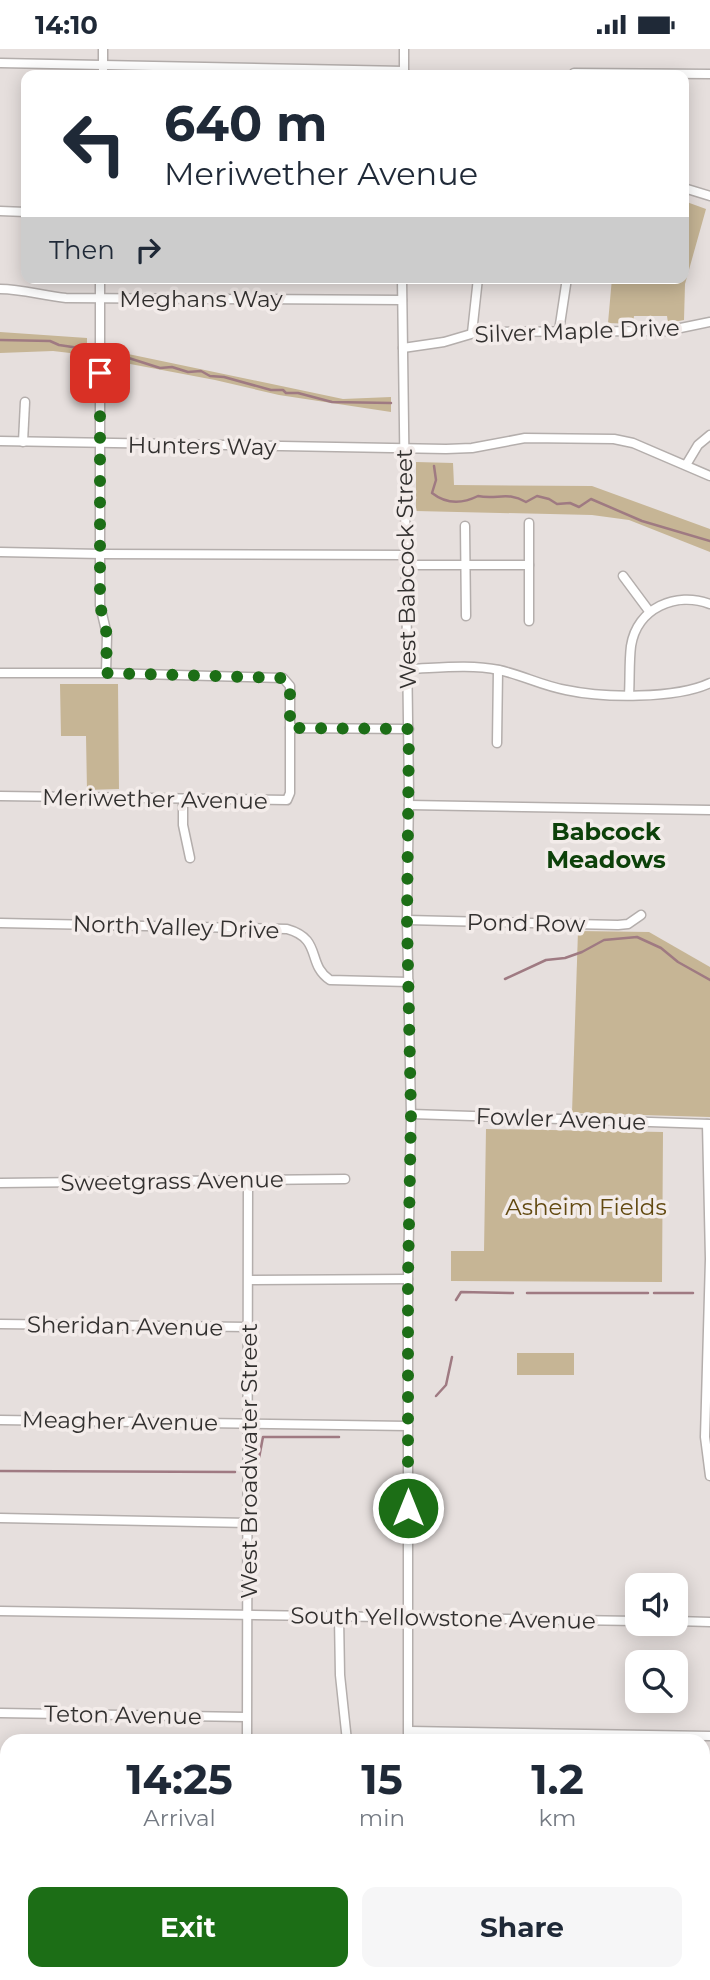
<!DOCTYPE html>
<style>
:root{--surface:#fff;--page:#f6f6f7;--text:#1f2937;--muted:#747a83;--accent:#1c6e16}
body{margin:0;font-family:Montserrat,sans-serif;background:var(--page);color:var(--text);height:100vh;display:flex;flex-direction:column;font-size:26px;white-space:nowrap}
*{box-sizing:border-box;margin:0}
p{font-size:23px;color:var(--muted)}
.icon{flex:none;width:38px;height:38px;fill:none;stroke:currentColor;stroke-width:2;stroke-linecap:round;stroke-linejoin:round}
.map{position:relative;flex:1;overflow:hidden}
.drawer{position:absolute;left:0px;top:1685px;width:710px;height:247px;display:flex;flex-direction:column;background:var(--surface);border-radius:21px 21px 0 0;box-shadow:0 4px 18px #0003}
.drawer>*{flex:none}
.hud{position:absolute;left:21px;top:21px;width:668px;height:214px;border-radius:14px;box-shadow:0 4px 18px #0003;background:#fff;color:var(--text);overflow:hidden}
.tools{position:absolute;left:625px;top:1524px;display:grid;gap:14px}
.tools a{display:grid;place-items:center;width:63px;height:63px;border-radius:14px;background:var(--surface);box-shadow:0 4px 18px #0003;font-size:35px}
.pin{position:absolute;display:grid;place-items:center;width:60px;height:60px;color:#fff;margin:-30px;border-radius:14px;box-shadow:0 4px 10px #0006}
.me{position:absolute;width:77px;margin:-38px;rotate:0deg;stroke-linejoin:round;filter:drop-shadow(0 0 5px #0008)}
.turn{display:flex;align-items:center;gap:24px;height:147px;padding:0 28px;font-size:32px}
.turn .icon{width:91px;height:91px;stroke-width:2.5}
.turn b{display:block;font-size:49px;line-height:60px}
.then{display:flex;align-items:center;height:66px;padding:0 28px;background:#0003;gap:14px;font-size:26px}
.eta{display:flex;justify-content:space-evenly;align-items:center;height:119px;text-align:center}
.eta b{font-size:42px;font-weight:700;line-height:49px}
.primary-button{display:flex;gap:14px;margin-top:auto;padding:14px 28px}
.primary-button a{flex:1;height:80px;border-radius:14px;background:var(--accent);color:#fff;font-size:28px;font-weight:700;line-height:80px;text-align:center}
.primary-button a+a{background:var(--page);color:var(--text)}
.status{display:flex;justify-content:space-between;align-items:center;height:49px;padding:0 35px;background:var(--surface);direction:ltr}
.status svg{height:19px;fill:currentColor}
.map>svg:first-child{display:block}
.green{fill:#c6b595}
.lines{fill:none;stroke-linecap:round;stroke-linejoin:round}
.stream{stroke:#9f7a82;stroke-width:2.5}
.minor-casing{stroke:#b4aeac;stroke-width:11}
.minor{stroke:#fff;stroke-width:8}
.route{stroke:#1c6e16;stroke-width:12;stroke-dasharray:0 21.6}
.labels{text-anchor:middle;stroke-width:7;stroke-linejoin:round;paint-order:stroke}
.street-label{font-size:23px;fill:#32302f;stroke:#f3ecea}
.park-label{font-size:23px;fill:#624910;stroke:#f3ecea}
.neighbourhood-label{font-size:24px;font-weight:bold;fill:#0d410a;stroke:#f3ecea}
</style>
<div class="status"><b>14:10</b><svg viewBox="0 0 49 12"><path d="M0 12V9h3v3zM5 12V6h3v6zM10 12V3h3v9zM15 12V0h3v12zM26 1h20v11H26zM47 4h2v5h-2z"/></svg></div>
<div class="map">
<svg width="710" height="1931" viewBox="0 0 710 1931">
<rect width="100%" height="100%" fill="#e6dfdd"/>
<g class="green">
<polygon points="684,152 706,160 685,235 684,271 668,274 667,267 634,267 633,275 608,274 612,229 684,229"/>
<polygon points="0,283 87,289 87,306 53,302 0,304"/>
<polygon points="109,301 343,350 391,348 391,363 279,346 215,331 109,311"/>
<polygon points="416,413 453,414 454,436 592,437 710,480 710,503 629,471 592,466 416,462"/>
<polygon points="60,635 118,635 119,740 87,741 86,687 61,687"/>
<polygon points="578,882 649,883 710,918 710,1068 572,1064"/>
<polygon points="486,1080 663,1083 662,1233 451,1232 451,1202 484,1202"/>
<rect x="517" y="1304" width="57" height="22"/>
</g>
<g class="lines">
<g class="stream">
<polyline points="0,291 50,292 59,296 86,300"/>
<polyline points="113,304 160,319 172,318 188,323 201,322 210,327 224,328 271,341 283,341 286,344 298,344 332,353 391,354"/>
<path d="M434,417L436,431L432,444C446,455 462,455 478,447C497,451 507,442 526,453L537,447L549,450L557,455L570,454L579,458L591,450L642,472L710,492"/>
<polyline points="505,930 546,911 565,909 582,903 604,891 637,888 661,899 678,913 710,931"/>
<polyline points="527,1244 648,1244"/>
<polyline points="654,1244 693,1244"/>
<polyline points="456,1251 461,1243 513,1244"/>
<polyline points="436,1347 446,1336 452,1308"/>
<polyline points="259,1409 263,1388 339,1388"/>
<polyline points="0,1422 235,1423"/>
</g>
<defs>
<g id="minor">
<polyline points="404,0 404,26"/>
<polyline points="0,14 404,22"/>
<polyline points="574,24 710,25"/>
<polyline points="103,26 103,0"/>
<polyline points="684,139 710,147"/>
<polyline points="0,162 26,163"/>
<polyline points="100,229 100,556 107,586 106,624"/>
<polyline points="402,229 409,745 407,871 411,1065 408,1230 408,1692"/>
<path d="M0,240C23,240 43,247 66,249L402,251"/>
<polyline points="559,282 567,229"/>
<polyline points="472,284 478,229"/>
<polyline points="403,299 444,293 478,283 666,282 710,273"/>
<polyline points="0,392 446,400 472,399 525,389 614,390 633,394 710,427"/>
<polyline points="23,393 25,353"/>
<polyline points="686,416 698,396 710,386"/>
<polyline points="529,474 529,572"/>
<polyline points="465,477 466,567"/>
<polyline points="0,503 101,505 406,506"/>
<polyline points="406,516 529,516"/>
<polyline points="623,527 649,562"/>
<path d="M408,620C438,619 470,615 499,621C522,626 543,637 566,641C603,649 676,650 710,634"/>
<polyline points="0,624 106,624 283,629 290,637 290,679"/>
<path d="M629,646C630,630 629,613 631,597C637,559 676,542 710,555"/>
<polyline points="497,694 498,621"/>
<polyline points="0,747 287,751 290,744 290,679 409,680"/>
<polyline points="183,750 183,776 190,809"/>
<polyline points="409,756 710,761"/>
<polyline points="407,871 618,876 628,875 641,866"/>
<path d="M0,874L287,880C323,890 306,915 330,931L409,933"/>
<polyline points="411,1065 710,1075"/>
<polyline points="707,1075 710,1210 705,1388 710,1427"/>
<polyline points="0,1134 345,1130"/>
<polyline points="250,1231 408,1230"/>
<polyline points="0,1275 249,1278"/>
<polyline points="0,1371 408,1377"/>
<polyline points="0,1469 249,1474"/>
<polyline points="0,1562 637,1572"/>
<polyline points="339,1568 340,1626 347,1692"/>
<polyline points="676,1572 710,1573"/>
<polyline points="0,1664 246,1668"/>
<polyline points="409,1682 710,1687"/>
<polyline points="247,1692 248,1131"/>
<polyline points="0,1764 7,1764"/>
<polyline points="704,1800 710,1801"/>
<polyline points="0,1867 7,1867"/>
<polyline points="704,1910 710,1911"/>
<polyline points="245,1931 245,1925"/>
<polyline points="405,1931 405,1925"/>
<polyline points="466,1931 467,1925"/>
<polyline points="666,1931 666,1925"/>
</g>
</defs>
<use href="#minor" class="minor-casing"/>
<use href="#minor" class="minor"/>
</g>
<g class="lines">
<polyline class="route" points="100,324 100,556 107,586 106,624 283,629 290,637 290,679 409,680 407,870 411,1065 408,1230 408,1459"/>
</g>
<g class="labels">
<g class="street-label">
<text x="201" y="258">Meghans Way</text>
<text transform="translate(577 282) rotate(-2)" y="8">Silver Maple Drive</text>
<text transform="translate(202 397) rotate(1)" y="8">Hunters Way</text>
<text transform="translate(406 520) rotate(-91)" y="8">West Babcock Street</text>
<text transform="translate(155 750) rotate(1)" y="8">Meriwether Avenue</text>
<text transform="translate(526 874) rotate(1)" y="8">Pond Row</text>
<text transform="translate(176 878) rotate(2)" y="8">North Valley Drive</text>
<text transform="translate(561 1070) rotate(2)" y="8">Fowler Avenue</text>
<text transform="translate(172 1132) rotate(-1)" y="8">Sweetgrass Avenue</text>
<text transform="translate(125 1277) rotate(1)" y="8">Sheridan Avenue</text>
<text transform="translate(120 1372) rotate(1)" y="8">Meagher Avenue</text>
<text transform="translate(249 1412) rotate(-90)" y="8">West Broadwater Street</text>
<text transform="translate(443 1569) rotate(1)" y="8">South Yellowstone Avenue</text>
<text transform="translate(123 1666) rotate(1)" y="8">Teton Avenue</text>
</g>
<g class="park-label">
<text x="586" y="1166">Asheim Fields</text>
</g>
<g class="neighbourhood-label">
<text x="606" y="791">Babcock<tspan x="606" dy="28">Meadows</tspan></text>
</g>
</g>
</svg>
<div class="tools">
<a><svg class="icon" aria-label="sound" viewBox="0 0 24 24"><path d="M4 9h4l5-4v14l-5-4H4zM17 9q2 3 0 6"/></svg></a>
<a><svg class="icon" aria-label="search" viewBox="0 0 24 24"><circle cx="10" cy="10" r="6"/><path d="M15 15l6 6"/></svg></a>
</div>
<div class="pin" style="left:100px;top:324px;background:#d93025"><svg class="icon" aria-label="arrive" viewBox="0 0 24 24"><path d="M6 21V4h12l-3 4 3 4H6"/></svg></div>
<svg class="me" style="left:408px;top:1459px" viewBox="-20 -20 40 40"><circle r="17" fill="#1c6e16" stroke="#fff" stroke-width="3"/><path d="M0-11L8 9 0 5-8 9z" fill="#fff"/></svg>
<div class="hud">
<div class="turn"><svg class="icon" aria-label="left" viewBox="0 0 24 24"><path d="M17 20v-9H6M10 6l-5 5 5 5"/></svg><div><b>640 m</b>Meriwether Avenue</div></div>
<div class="then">Then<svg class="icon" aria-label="right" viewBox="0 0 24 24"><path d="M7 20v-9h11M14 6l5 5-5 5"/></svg></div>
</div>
<section class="drawer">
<div class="eta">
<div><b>14:25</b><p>Arrival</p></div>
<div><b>15</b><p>min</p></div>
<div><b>1.2</b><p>km</p></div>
</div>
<div class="primary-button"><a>Exit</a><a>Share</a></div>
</section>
</div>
